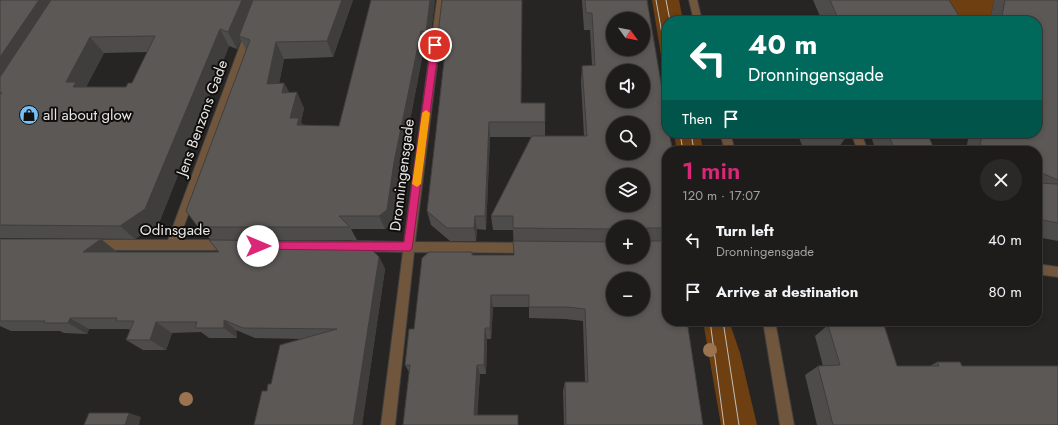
<!DOCTYPE html>
<meta charset="utf-8">
<style>
:root{--surface:#1d1c1a;--page:#2a2927;--text:#f1f3f6;--muted:#a0a1a2;--line:#3b3a39;--accent:#db2777}
body{margin:0;font-family:Jost,sans-serif;background:var(--page);color:var(--text);height:100vh;display:flex;flex-direction:column;font-size:15px;white-space:nowrap}
*{box-sizing:border-box;margin:0}
p{font-size:13px;color:var(--muted)}
.icon{flex:none;width:22px;height:22px;fill:none;stroke:currentColor;stroke-width:2;stroke-linecap:round;stroke-linejoin:round}
.map{position:relative;flex:1;overflow:hidden}
.sheet{position:absolute;left:662px;top:146px;width:380px;height:180px;display:flex;flex-direction:column;background:var(--surface);border-radius:16px;box-shadow:0 2px 6px #0003,0 0 0 1px var(--line)}
.sheet>*{flex:none}
.hud{position:absolute;left:662px;top:16px;width:380px;height:122px;border-radius:16px;box-shadow:0 2px 6px #0003,0 0 0 1px var(--line);background:#00695c;color:#fff;overflow:hidden}
.needle{width:26px;rotate:123deg}
.fabs{position:absolute;left:606px;top:12px;display:grid;gap:8px}
.fabs a{display:grid;place-items:center;width:44px;height:44px;border-radius:50%;background:var(--surface);box-shadow:0 2px 6px #0003,0 0 0 1px var(--line);font-size:20px}
.pin{position:absolute;display:grid;place-items:center;width:34px;height:34px;color:#fff;margin:-17px;border:2px solid #fff;border-radius:50%;box-shadow:0 1px 4px #0007}
.me{position:absolute;width:44px;margin:-22px;rotate:90deg;stroke-linejoin:round;filter:drop-shadow(0 0 3px #0008)}
.turn{display:flex;align-items:center;gap:14px;height:84px;padding:0 20px;font-size:18px}
.turn .icon{width:52px;height:52px;stroke-width:2.5}
.turn b{display:block;font-size:28px;line-height:34px}
.then{display:flex;align-items:center;height:38px;padding:0 20px;background:#0003;gap:8px;font-size:15px}
.round{display:grid;place-items:center;flex:none;width:42px;height:42px;border-radius:21px;background:var(--page)}
.summary{display:flex;align-items:center;justify-content:space-between;height:68px;padding:0 20px}
h1{font-size:24px;font-weight:600;line-height:30px;color:var(--accent)}
ul{padding:0;list-style:none}
li{display:flex;align-items:center;gap:12px;height:52px;padding:0 20px}
li div{flex:1}
li b{display:block;font-size:15px}
li em{font-style:normal}
.map>svg:first-child{display:block}
.green{fill:#6d3f11}
.lines{fill:none;stroke-linecap:round;stroke-linejoin:round}
.service-casing{stroke:#42403e;stroke-width:2}
.minor-casing{stroke:#42403e;stroke-width:2}
.tertiary-casing{stroke:#42403e;stroke-width:2}
.service{fill:#71563e;fill-rule:evenodd}
.minor{fill:#71563e;fill-rule:evenodd}
.tertiary{fill:#71563e;fill-rule:evenodd}
.tram{stroke:#c0bfbd;stroke-width:1}
.tree{fill:#9a7350}
.wall{fill:#4e4c4a;fill-rule:evenodd}
.shaded-wall{fill:#403e3c}
.building{fill:#5b5856;stroke:#403e3c;fill-rule:evenodd}
.route{fill:#db2777;stroke:#8e194d}
.slow{fill:#f59e0b}
.labels{text-anchor:middle;stroke-width:4;stroke-linejoin:round;paint-order:stroke}
.poi-label{font-size:15px;fill:#e8e7e5;stroke:#0f0e0d;text-anchor:start}
.street-label{font-size:15px;fill:#e8e7e5;stroke:#0f0e0d}
</style>
<div class="map">
<svg width="1058" height="425" viewBox="0 0 1058 425">
<rect width="100%" height="100%" fill="#272523"/>
<g class="green">
<polygon points="652,0 679,0 683,21 667,21 667,92"/>
<polygon points="927,0 994,0 990,21 939,21"/>
<polygon points="674,133 700,133 703,151 677,151"/>
<polygon points="703,321 729,321 740,353 757,425 721,425"/>
</g>
<g class="lines">
<defs>
<polygon id="service" points="851,133 861,133 868,151 858,151"/>
<g id="minor">
<polygon points="437,0 445,0 415,242 527,243 531,244 533,248 531,252 527,253 414,252 395,425 381,425 403,252 355,251 351,250 349,246 351,242 355,241 404,242"/>
<polygon points="249,29 253,32 179,240 227,240 231,241 233,245 231,249 227,250 95,250 91,249 89,245 91,241 95,240 168,240 245,32"/>
</g>
<g id="tertiary">
<polygon points="689,0 697,0 702,21 694,21"/>
<polygon points="720,133 730,133 735,151 725,151"/>
<polygon points="1037,264 1058,267 1058,277 1037,274"/>
<polygon points="763,321 775,321 794,425 780,425"/>
</g>
</defs>
<use href="#service" class="service-casing"/>
<use href="#minor" class="minor-casing"/>
<use href="#tertiary" class="tertiary-casing"/>
<use href="#service" class="service"/>
<use href="#minor" class="minor"/>
<use href="#tertiary" class="tertiary"/>
<g class="tram">
<polyline points="656,0 667,62"/>
<polyline points="666,0 670,21"/>
<polyline points="680,133 683,151"/>
<polyline points="691,133 694,151"/>
<polyline points="710,321 724,425"/>
<polyline points="723,321 739,425"/>
</g>
</g>
<g class="tree">
<circle cx="710" cy="350" r="7"/>
<circle cx="186" cy="399" r="7"/>
</g>
<g class="wall">
<path d="M0,0H353L333,57L284,59L279,83H284L289,92L304,108L301,122L303,125L339,126L435,0L429,48H424L399,177L392,223L385,229H351L357,240H211L198,227L246,50L241,40L237,49L229,46L159,223L135,239L0,238ZM147,52L132,83L126,87H86L104,53Z"/>
<path d="M582,0H647L667,151V321L703,425H564L563,391L565,382H585L583,321L565,319L529,318V307H493L491,339H487L486,374H480L477,415L518,425H403L409,372L405,365L414,329L472,252L473,255H514L513,230H493L491,216L531,137H490L486,230L477,229L476,241H450L431,225L427,211L445,51L440,50L438,34L522,12L521,103L545,122V136H584L581,82L582,66L592,65L590,30H584ZM613,227H643L613,257Z"/>
<polygon points="813,0 949,0 962,21 822,21"/>
<polygon points="994,0 1058,0 1058,241 1037,237 1037,151 966,151 969,133 1037,133 1037,21 990,21"/>
<polygon points="797,133 845,133 846,137 837,150 804,150"/>
<polygon points="870,133 927,133 935,151 876,151"/>
<polygon points="0,239 101,239 117,252 379,257 385,269 362,425 254,425 267,391 302,339 255,338 236,330 237,338 209,338 201,332 172,333 166,350 143,350 126,340 130,330 128,329 89,329 87,334 64,333 60,331 11,331 0,326"/>
<polygon points="828,325 897,366 930,366 937,362 962,366 1058,425 817,425 805,375 818,366 823,366 815,336"/>
</g>
<g class="shaded-wall">
<polygon points="39,0 64,0 0,92 0,57"/>
<polygon points="242,0 256,0 239,36 241,40 237,49 228,32"/>
<polygon points="342,0 353,0 333,57 327,41"/>
<polygon points="430,0 435,0 429,48 426,32"/>
<polygon points="220,29 229,46 159,223 135,239 120,226"/>
<polygon points="421,31 424,48 399,177 392,223 385,229 379,216 394,162"/>
<polygon points="90,37 104,53 84,91 91,98 66,82"/>
<polygon points="276,42 284,59 276,99 267,84"/>
<polygon points="284,83 292,99 282,93"/>
<polygon points="297,92 304,108 301,122 307,134 305,140 290,118"/>
<polygon points="489,122 490,137 486,230 485,216"/>
<polygon points="475,216 477,229 476,241 474,228"/>
<polygon points="101,239 117,252 83,252"/>
<polygon points="379,257 385,269 362,425 353,425"/>
<polygon points="491,295 493,307 491,339 490,328"/>
<polygon points="70,318 89,329 87,334 68,323"/>
<polygon points="224,320 236,330 237,338 224,328"/>
<polygon points="156,322 172,333 166,350 150,340"/>
<polygon points="485,328 487,339 486,374 484,365"/>
<polygon points="477,365 480,374 477,422 474,415"/>
<polygon points="129,413 141,417 139,425 125,425"/>
</g>
<g class="building">
<polygon points="0,0 39,0 0,57"/>
<path d="M51,0H242L228,32L220,29L145,209L120,226L0,225V95L2,93L0,92V77ZM155,36L132,83H128L126,87H73L76,82H66L90,37Z"/>
<polygon points="253,0 342,0 327,41 276,42 267,84 284,83 282,93 297,92 290,118 299,118 297,125 339,126 371,0 430,0 426,32 421,31 394,162 387,210 379,216 339,216 350,227 198,227 186,211 250,40 239,36"/>
<polygon points="442,0 522,0 521,103 545,103 545,122 489,122 485,216 475,216 474,228 447,228 427,211 447,35 438,34"/>
<path d="M585,0H647L667,118V133H669L673,151H667V228H647L646,240L648,241H667V321H687L703,425H566L565,382H588L585,309L567,307H529V295H491L490,328H485L484,365H477L474,415H518V425H403L410,365H405L409,329H414L422,258L429,252H472V255H514L513,241L613,242V257H643V227H613V229L513,228V216H491L532,136H587L582,66L595,65L592,13H586ZM613,19H643V49H613ZM613,71H643V101H613ZM613,123H643V153H613ZM613,175H643V205H613ZM613,279H643V309H613Z"/>
<polygon points="830,0 949,0 962,21 839,21"/>
<polygon points="1005,0 1058,0 1058,180 1037,171 1037,151 991,151 980,146 982,133 1037,133 1037,21 1001,21"/>
<polygon points="811,133 845,133 846,137 812,137"/>
<polygon points="888,133 927,133 935,151 895,151"/>
<polygon points="1037,183 1058,184 1058,223 1037,219"/>
<polygon points="0,239 101,239 83,252 219,252 209,240 363,241 379,257 353,425 254,425 262,391 267,391 268,384 271,384 280,345 337,329 243,328 224,320 224,328 195,328 197,322 156,322 150,340 126,340 134,321 116,321 117,318 70,318 68,323 44,323 45,321 0,321"/>
<polygon points="828,325 884,325 897,366 939,366 937,362 960,362 962,366 1058,366 1058,425 833,425 818,366 840,365"/>
<polygon points="89,413 129,413 125,425 84,425"/>
</g>
<polygon class="route" points="435,42 439,45 412,249 409,251 255,249 253,246 255,243 258,242 404,242 431,45"/>
<polygon class="slow" points="426,110 430,113 421,184 417,187 412,184 422,113"/>
<defs>
<symbol id="shop-disc" viewBox="-11 -11 22 22"><circle r="9.5" fill="#75c0f6" stroke="#0f0e0d"/><path d="M-5-2.5h2.3a2.7 3.5 0 0 1 5.4 0H5L5.5 6h-11ZM-1.5-2.5h3a1.5 2.3 0 0 0-3 0Z" fill="#111"/></symbol>
</defs>
<g fill-rule="evenodd">
<use href="#shop-disc" x="18" y="104" width="22" height="22"/>
</g>
<g class="labels">
<g class="poi-label">
<text x="43" y="120">all about glow</text>
</g>
<g class="street-label">
<text transform="translate(202 118) rotate(-70)" y="5">Jens Benzons Gade</text>
<text transform="translate(402 175) rotate(-83)" y="5">Dronningensgade</text>
<text x="175" y="235">Odinsgade</text>
</g>
</g>
</svg>
<div class="fabs">
<a><svg class="needle" viewBox="-14 -14 28 28"><path d="M0-13l5 13h-10z" fill="#e53935"/><path d="M0 13l5-13h-10z" fill="#a0a1a2"/></svg></a>
<a><svg class="icon" aria-label="sound" viewBox="0 0 24 24"><path d="M4 9h4l5-4v14l-5-4H4zM17 9q2 3 0 6"/></svg></a>
<a><svg class="icon" aria-label="search" viewBox="0 0 24 24"><circle cx="10" cy="10" r="6"/><path d="M15 15l6 6"/></svg></a>
<a><svg class="icon" aria-label="layers" viewBox="0 0 24 24"><path d="M12 4l9 5-9 5-9-5zM3 14l9 5 9-5"/></svg></a>
<a>+</a>
<a>−</a>
</div>
<div class="pin" style="left:435px;top:45px;background:#d93025"><svg class="icon" aria-label="arrive" viewBox="0 0 24 24"><path d="M6 21V4h12l-3 4 3 4H6"/></svg></div>
<svg class="me" style="left:258px;top:246px" viewBox="-20 -20 40 40"><circle r="19" fill="#fff"/><path d="M0-13L10 11 0 6-10 11z" fill="#db2777"/></svg>
<div class="hud">
<div class="turn"><svg class="icon" aria-label="left" viewBox="0 0 24 24"><path d="M17 20v-9H6M10 6l-5 5 5 5"/></svg><div><b>40 m</b>Dronningensgade</div></div>
<div class="then">Then<svg class="icon" aria-label="arrive" viewBox="0 0 24 24"><path d="M6 21V4h12l-3 4 3 4H6"/></svg></div>
</div>
<section class="sheet">
<div class="summary"><div><h1>1 min</h1><p>120 m · 17:07</p></div><a class="round"><svg class="icon" aria-label="close" viewBox="0 0 24 24"><path d="M6 6l12 12M18 6L6 18"/></svg></a></div>
<ul>
<li><svg class="icon" aria-label="left" viewBox="0 0 24 24"><path d="M17 20v-9H6M10 6l-5 5 5 5"/></svg><div><b>Turn left</b><p>Dronningensgade</p></div><em>40 m</em></li>
<li><svg class="icon" aria-label="arrive" viewBox="0 0 24 24"><path d="M6 21V4h12l-3 4 3 4H6"/></svg><div><b>Arrive at destination</b></div><em>80 m</em></li>
</ul>
</section>
</div>
